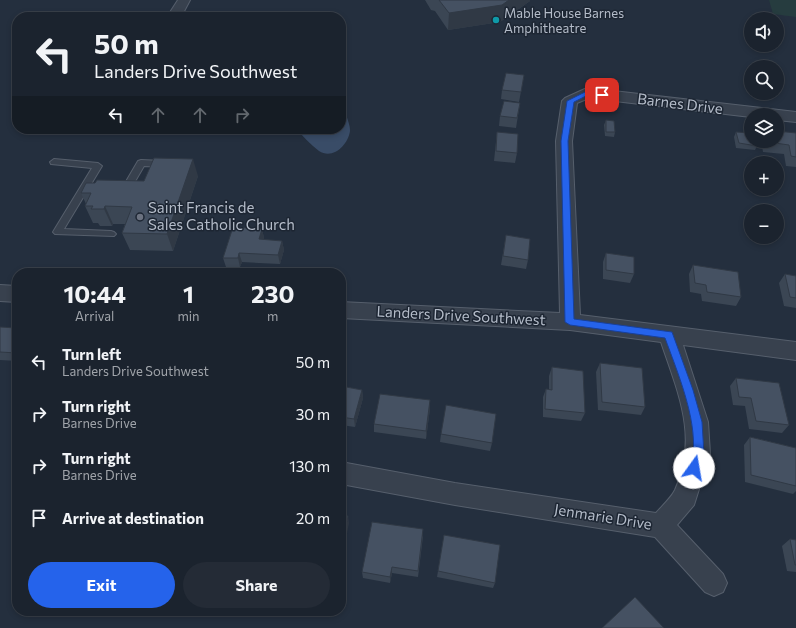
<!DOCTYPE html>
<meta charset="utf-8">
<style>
:root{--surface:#1b232e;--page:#242b36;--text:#f1f3f6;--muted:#a0a4aa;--line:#39404a;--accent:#2563eb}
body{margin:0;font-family:Commissioner,sans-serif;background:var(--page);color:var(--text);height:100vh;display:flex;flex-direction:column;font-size:15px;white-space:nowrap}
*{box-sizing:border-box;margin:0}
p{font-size:13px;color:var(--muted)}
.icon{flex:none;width:22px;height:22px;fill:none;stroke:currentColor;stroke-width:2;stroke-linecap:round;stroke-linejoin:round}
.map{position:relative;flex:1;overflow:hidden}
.panel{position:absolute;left:12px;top:268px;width:334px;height:348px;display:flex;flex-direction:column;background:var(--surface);border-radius:16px;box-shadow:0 2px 6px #0003,0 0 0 1px var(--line)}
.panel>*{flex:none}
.guide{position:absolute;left:12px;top:12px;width:334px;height:122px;border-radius:16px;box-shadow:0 2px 6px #0003,0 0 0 1px var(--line);background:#1b232e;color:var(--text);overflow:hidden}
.buttons{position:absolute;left:744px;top:12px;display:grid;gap:8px}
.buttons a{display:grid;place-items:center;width:40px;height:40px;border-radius:50%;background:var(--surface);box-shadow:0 2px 6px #0003,0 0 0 1px var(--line);font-size:20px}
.pin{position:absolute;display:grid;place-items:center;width:34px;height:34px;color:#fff;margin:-17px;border-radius:8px;box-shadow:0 2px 6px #0006}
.me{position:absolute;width:44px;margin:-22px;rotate:13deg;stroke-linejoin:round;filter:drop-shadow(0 0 3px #0008)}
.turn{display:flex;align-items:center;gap:14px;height:84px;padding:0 16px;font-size:18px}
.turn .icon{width:52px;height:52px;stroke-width:2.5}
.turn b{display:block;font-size:28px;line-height:34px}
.lanes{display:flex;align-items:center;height:38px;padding:0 16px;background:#0003;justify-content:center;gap:20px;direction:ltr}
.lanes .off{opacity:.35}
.eta{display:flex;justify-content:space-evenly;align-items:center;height:68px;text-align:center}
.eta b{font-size:24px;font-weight:700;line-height:28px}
.primary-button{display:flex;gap:8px;margin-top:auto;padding:8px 16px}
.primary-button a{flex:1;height:46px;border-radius:24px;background:var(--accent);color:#fff;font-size:16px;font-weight:700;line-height:46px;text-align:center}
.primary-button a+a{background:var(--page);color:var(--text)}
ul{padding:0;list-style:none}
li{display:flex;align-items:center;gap:12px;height:52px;padding:0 16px}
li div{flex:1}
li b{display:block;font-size:15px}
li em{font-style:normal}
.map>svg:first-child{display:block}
.green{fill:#263c3f}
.water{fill:#394c67}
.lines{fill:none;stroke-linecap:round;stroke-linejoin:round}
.lane-casing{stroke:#565f6c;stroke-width:2}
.street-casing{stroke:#565f6c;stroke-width:2}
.lane{fill:#38414e;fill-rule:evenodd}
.street{fill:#38414e;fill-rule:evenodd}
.wall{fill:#3b4654}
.shaded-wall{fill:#303945}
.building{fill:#455162;stroke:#303945}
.route{fill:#2563eb;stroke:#184099}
.culture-dot{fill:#0f9aa8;stroke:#1d2633;stroke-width:1.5}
.worship-dot{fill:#6b7280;stroke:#1d2633;stroke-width:1.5}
.labels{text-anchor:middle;stroke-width:3;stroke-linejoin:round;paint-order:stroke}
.far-poi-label{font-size:13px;fill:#b4bcc9;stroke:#1d2633;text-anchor:start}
.street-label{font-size:15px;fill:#b4bcc9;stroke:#1d2633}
.poi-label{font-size:15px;fill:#b4bcc9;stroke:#1d2633;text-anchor:start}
</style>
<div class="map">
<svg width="796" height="628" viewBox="0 0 796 628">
<rect width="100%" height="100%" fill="#242f3e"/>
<polygon class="green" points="769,0 796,0 796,17 773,14"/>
<path class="water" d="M341,101C343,108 351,125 350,131C348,145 333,160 319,151C311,145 303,136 296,129H341Z"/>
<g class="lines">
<defs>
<g id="lane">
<polygon points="54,159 98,163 102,166 64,229 111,231 114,232 116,234 114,236 55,234 53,232 92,168 51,164 50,162"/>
<polygon points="141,160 163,161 167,164 163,167 144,166 130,190 119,190 118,188 119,186 124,185 138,161"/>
</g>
<g id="street">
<polygon points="178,0 190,0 181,17 167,17"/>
<path d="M587,88L796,112V122L777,120V115H751V117L589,98L577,103L572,141L580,315L796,342V360L683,345L708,422L710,454L694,505L677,525L723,574L727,583L723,592L714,596L705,592L655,537L455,505L341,484V462L455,483L656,513C662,506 671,498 675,490C699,437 678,393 661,342L570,330L341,318V302L560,313L556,141L562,101L565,98Z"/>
<polygon points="0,285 17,286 17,302 0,301"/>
</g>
</defs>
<use href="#lane" class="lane-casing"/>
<use href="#street" class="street-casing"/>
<use href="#lane" class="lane"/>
<use href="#street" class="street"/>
</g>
<g class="wall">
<polygon points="425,0 530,0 530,1 500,22 448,30 435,11 431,10"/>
<polygon points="524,75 519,102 501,99 502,90"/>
<polygon points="520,103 516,128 499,126 500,116"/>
<polygon points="606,120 615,132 614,137 605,136 604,125"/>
<polygon points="497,132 517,153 515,163 494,161"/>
<polygon points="736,132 757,146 755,150 736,148 734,137"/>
<polygon points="796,133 796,167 786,166 784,154 763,152 761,141 777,141"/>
<polygon points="198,176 173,251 130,250 122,233 125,224 113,224 112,226 100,226 98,223 93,223 85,206 86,204 81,193 95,183 144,181"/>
<polygon points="262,229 264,238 264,240 282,241 284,250 280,264 242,262 240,267 226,267 223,258"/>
<polygon points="506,235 528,260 526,269 501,265"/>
<polygon points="606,253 634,274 630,283 603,279 603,262"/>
<polygon points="693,265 741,297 736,306 702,301 701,294 690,292 689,274"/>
<polygon points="785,274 796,276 796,308 784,306 779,283"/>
<polygon points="0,327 17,328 17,361 0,360"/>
<polygon points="600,363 645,407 641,415 598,410 596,372"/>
<polygon points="552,367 585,413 581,421 543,417 543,397 546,389 549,389 549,376"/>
<polygon points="736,378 789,425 782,433 749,429 745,406 733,405 730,386"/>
<polygon points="341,386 362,390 363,398 355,427 341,425"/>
<polygon points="430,408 426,439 374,432 374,424"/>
<polygon points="441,434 492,443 490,451 440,442"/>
<polygon points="750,437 796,448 796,491 793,494 745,482 744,445"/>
<polygon points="444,535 495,583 493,588 437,577"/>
<polygon points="423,536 418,577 392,573 390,583 363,578 362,572"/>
<polygon points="790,539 796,540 796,572 787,571 782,546"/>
</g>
<g class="shaded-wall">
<polygon points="509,0 530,0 530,1 500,22 448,30 449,13"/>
<polygon points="193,159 198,176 173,251 167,234"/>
<polygon points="105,206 113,224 112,226 104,209"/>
<polygon points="262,229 264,238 262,248 259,239"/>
<polygon points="282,241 284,250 280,264 278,255"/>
<polygon points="239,253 242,262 240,267 238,258"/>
<polygon points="362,390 363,398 355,427 354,419"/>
<polygon points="430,400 430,408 426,439 426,431"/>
<polygon points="348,516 349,523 342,559 341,553"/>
<polygon points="392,567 392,573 390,583 390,577"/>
</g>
<g class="building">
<polygon points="439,0 509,0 502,5 449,13"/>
<polygon points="506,73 524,75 521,92 502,90"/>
<polygon points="504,101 520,103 517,118 500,116"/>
<polygon points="606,120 614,121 615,132 606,132"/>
<polygon points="777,131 796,133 796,157 791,156 789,145 768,142 767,141 777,141"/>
<polygon points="497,132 518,134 517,153 496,151"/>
<polygon points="736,132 751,133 751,141 756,141 757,146 739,143"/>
<polygon points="154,158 193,159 167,234 122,233 132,207 105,206 104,209 91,209 93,206 85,206 91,193 81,193 86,183 95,183 97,180 144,181"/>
<polygon points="233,227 262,229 259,239 282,241 278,255 239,253 238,258 223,258"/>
<polygon points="506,235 530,239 528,260 503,256"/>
<polygon points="606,253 634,257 634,274 606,270"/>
<polygon points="693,265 738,272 741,297 707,292 706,285 695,283"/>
<polygon points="785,274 796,276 796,298 790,297"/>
<polygon points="0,327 17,328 17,353 0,352"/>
<polygon points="600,363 642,368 645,407 602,402"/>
<polygon points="552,367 583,371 585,413 545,409 546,389 552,390"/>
<polygon points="736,378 779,383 789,425 756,421 751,398 739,397"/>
<polygon points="341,386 362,390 354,419 341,417"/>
<polygon points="380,394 430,400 426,431 374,424"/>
<polygon points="446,405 496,414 492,443 441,434"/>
<polygon points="750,437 796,448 796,486 751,475"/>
<polygon points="341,515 348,516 341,553"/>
<polygon points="372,522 423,529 418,571 392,567 390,577 362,572"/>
<polygon points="444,535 500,545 495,583 438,571"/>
<polygon points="790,539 796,540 796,565 795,565"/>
<polygon points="635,597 664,628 602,628"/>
</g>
<path class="route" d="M587,91L602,93L605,95L602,97L588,95L574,102L568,141L574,319L672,332L693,390L702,422L704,454L698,472L694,473L690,472L688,468C690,464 693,459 693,454C697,418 677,371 665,338L570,325L565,322L561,141L567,101Z"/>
<circle class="culture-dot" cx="496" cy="20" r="4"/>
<circle class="worship-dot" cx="140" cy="217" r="4"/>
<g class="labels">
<g class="far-poi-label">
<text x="504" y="18">Mable House Barnes<tspan x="504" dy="15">Amphitheatre</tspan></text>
</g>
<g class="street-label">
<text transform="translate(680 104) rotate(7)" y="5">Barnes Drive</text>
<text transform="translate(461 316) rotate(3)" y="5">Landers Drive Southwest</text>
<text transform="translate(603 517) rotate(9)" y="5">Jenmarie Drive</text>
</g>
<g class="poi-label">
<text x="148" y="213">Saint Francis de<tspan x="148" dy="17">Sales Catholic Church</tspan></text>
</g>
</g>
</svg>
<div class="buttons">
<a><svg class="icon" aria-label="sound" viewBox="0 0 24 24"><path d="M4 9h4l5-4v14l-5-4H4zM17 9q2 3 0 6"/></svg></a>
<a><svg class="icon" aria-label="search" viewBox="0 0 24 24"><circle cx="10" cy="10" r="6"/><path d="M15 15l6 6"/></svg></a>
<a><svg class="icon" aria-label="layers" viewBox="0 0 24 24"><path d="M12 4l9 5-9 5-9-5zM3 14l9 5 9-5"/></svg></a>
<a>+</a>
<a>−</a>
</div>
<div class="pin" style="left:602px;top:95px;background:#d93025"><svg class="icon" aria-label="arrive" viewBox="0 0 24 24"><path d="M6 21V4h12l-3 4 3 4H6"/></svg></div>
<svg class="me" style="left:694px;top:468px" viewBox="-20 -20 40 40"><circle r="19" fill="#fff"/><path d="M0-13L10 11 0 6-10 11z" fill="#2563eb"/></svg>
<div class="guide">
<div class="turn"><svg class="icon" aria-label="left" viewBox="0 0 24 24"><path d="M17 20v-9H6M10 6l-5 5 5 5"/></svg><div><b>50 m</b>Landers Drive Southwest</div></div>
<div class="lanes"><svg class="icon" aria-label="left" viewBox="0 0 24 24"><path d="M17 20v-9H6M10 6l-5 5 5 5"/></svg><svg class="icon off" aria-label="ahead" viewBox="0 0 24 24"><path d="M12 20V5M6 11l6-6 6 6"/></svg><svg class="icon off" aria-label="ahead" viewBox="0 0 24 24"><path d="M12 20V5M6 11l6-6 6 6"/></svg><svg class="icon off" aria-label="right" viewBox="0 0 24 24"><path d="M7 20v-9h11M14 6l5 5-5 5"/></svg></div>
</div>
<section class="panel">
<div class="eta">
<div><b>10:44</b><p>Arrival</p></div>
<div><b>1</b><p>min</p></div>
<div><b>230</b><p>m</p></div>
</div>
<ul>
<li><svg class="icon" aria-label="left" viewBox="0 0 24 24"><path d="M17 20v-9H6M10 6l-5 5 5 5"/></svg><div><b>Turn left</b><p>Landers Drive Southwest</p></div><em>50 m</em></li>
<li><svg class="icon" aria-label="right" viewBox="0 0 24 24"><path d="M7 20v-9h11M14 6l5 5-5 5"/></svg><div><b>Turn right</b><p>Barnes Drive</p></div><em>30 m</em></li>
<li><svg class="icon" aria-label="right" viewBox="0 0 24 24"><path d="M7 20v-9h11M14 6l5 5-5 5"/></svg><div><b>Turn right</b><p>Barnes Drive</p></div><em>130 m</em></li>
<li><svg class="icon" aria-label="arrive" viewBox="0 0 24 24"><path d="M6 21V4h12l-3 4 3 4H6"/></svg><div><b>Arrive at destination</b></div><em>20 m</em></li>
</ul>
<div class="primary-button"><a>Exit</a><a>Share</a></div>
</section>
</div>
